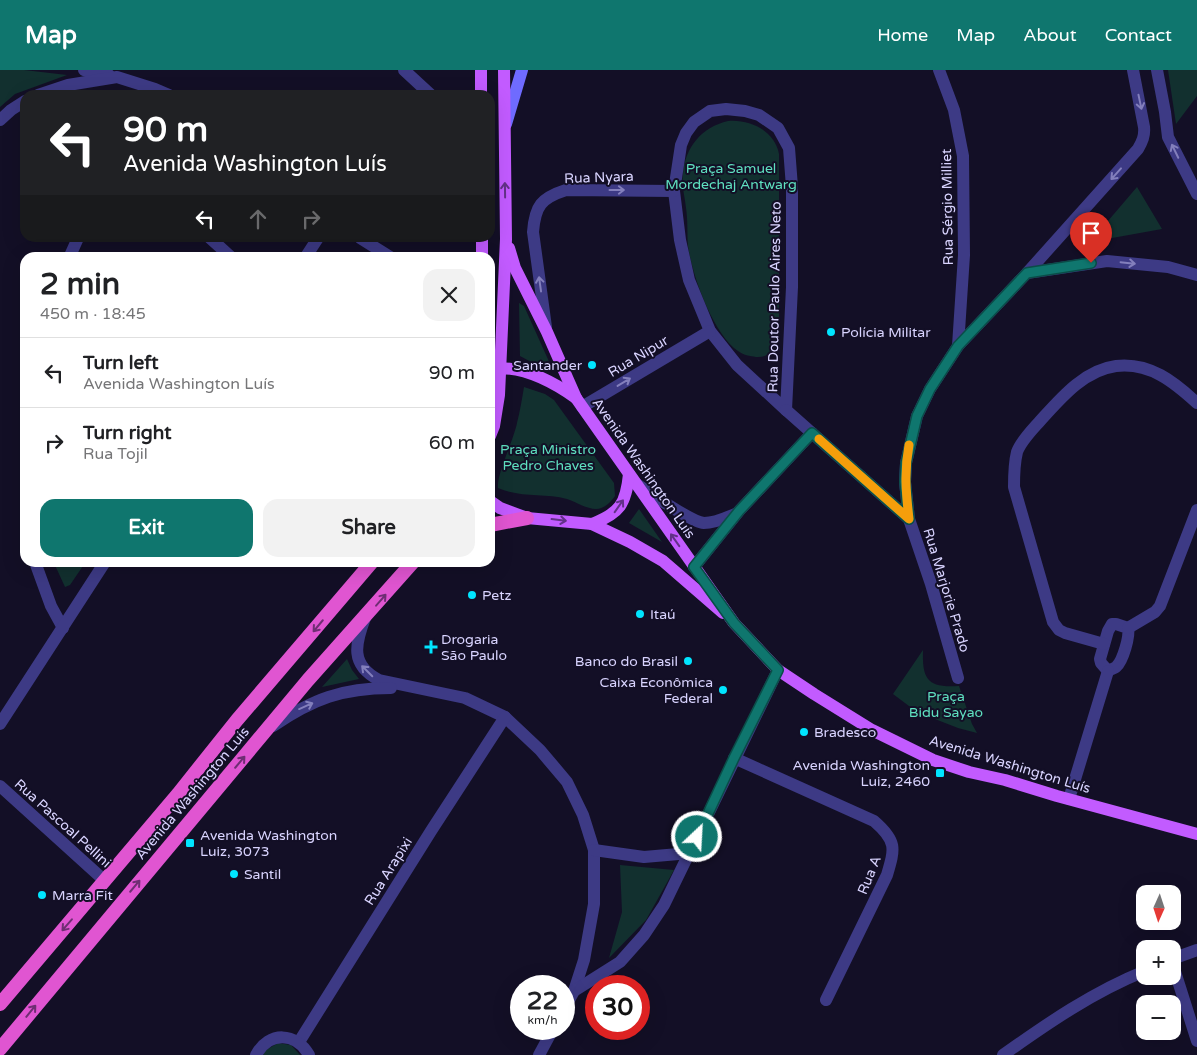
<!DOCTYPE html>
<meta charset="utf-8">
<style>
:root{--surface:#fff;--page:#f2f2f2;--text:#202124;--muted:#757577;--line:#e0e0e0;--accent:#0f766e}
body{margin:0;font-family:"Varela Round",sans-serif;background:var(--page);color:var(--text);height:100vh;display:flex;flex-direction:column;font-size:19px;white-space:nowrap}
*{box-sizing:border-box;margin:0}
p{font-size:16px;color:var(--muted)}
.icon{flex:none;width:28px;height:28px;fill:none;stroke:currentColor;stroke-width:2;stroke-linecap:round;stroke-linejoin:round}
.map{position:relative;flex:1;overflow:hidden}
.panel{position:absolute;left:20px;top:182px;width:475px;height:315px;display:flex;flex-direction:column;background:var(--surface);border-radius:15px;box-shadow:0 5px 20px #0002}
.panel>*{flex:none}
.banner{position:absolute;left:20px;top:20px;width:475px;height:152px;border-radius:15px;box-shadow:0 5px 20px #0002;background:#202124;color:#fff;overflow:hidden}
.needle{width:32px;rotate:183deg}
.buttons{position:absolute;left:1136px;top:815px;display:grid;gap:10px}
.buttons a{display:grid;place-items:center;width:45px;height:45px;border-radius:10px;background:var(--surface);box-shadow:0 5px 20px #0002;font-size:25px}
.speed{position:absolute;left:510px;top:905px;display:flex;gap:10px;font-size:25px;font-weight:700;text-align:center}
.speed>*{display:grid;place-content:center;width:65px;height:65px;border-radius:50%;background:var(--surface);box-shadow:0 5px 20px #0002;line-height:1}
.speed small{font-size:12px;font-weight:400}
.speed .limit{border:8px solid #d22;background:#fff;color:#111}
.pin{position:absolute;display:grid;place-items:center;width:42px;height:42px;color:#fff;margin:-51px -21px;border-radius:50% 50% 50% 0;rotate:-45deg;box-shadow:0 0 5px #0007}
.pin .icon{rotate:45deg}
.me{position:absolute;width:55px;margin:-28px;rotate:25deg;stroke-linejoin:round;filter:drop-shadow(0 0 4px #0008)}
.turn{display:flex;align-items:center;gap:18px;height:105px;padding:0 20px;font-size:22px}
.turn .icon{width:65px;height:65px;stroke-width:2.5}
.turn b{display:block;font-size:35px;line-height:42px}
.lanes{display:flex;align-items:center;height:48px;padding:0 20px;background:#0003;justify-content:center;gap:25px;direction:ltr}
.lanes .off{opacity:.35}
.round{display:grid;place-items:center;flex:none;width:52px;height:52px;border-radius:15px;background:var(--page)}
.summary{display:flex;align-items:center;justify-content:space-between;height:85px;padding:0 20px}
h1{font-size:30px;font-weight:800;line-height:38px}
.primary-button{display:flex;gap:10px;margin-top:auto;padding:10px 20px}
.primary-button a{flex:1;height:58px;border-radius:15px;background:var(--accent);color:#fff;font-size:20px;font-weight:800;line-height:58px;text-align:center}
.primary-button a+a{background:var(--page);color:var(--text)}
ul{padding:0;list-style:none}
li{display:flex;align-items:center;gap:15px;height:70px;padding:0 20px;border-top:1px solid var(--line)}
li div{flex:1}
li b{display:block;font-size:19px}
li em{font-style:normal}
header{display:flex;align-items:center;gap:30px;box-sizing:border-box;height:70px;padding:0 25px;background:var(--accent);color:#fff}
header strong{font-size:24px}
nav{display:flex;gap:28px;margin-inline-start:auto;font-size:18px}
.map>svg:first-child{display:block}
.green{fill:#12302f}
.lines{fill:none;stroke-linecap:round;stroke-linejoin:round}
.minor{stroke:#3d3a85;stroke-width:12}
.tertiary{stroke:#3d3a85;stroke-width:12}
.secondary{stroke:#6f6bff;stroke-width:12}
.primary{stroke:#c25bff;stroke-width:12}
.trunk{stroke:#e055d1;stroke-width:14}
.oneway{stroke:#837fbc}
.oneway2{stroke:#623188}
.oneway3{stroke:#6f2e73}
.route-casing{stroke:#0a4d48;stroke-width:12}
.route{stroke:#0f766e;stroke-width:9}
.slow{stroke:#f59e0b;stroke-width:9}
.poi-dot{fill:#00e5ff;stroke:#130f26;stroke-width:2}
.labels{text-anchor:middle;stroke-width:4;stroke-linejoin:round;paint-order:stroke}
.park-label{font-size:14px;fill:#5fe0c0;stroke:#130f26}
.street-label{font-size:14px;fill:#d9d4ff;stroke:#130f26}
.poi-label{font-size:14px;fill:#d9d4ff;stroke:#130f26;text-anchor:start}
</style>
<header>
<strong>Map</strong>
<nav><a>Home</a><a>Map</a><a>About</a><a>Contact</a></nav>
</header>
<div class="map">
<svg width="1197" height="985" viewBox="0 0 1197 985">
<rect width="100%" height="100%" fill="#130f26"/>
<g class="green">
<polygon points="0,0 24,0 67,5 15,24 0,37"/>
<polygon points="1168,0 1197,0 1197,26 1176,54"/>
<path d="M728,51C750,49 775,61 779,84V267C774,279 770,288 756,287C750,286 743,285 738,281C713,264 692,205 688,176C687,164 688,151 686,138C685,127 681,115 683,104C685,77 702,57 728,51Z"/>
<polygon points="1137,117 1162,159 1090,172"/>
<polygon points="519,233 524,236 551,296 548,301 520,286"/>
<path d="M524,317L545,324L554,330L614,413L615,426C611,432 604,439 596,439C587,439 576,432 567,429C544,423 520,428 498,418C496,406 514,369 517,353C520,341 522,329 524,317Z"/>
<polygon points="639,439 662,472 629,453"/>
<polygon points="54,493 85,493 70,515 65,517"/>
<path d="M923,580C922,610 928,618 959,616L972,654L977,663L958,658L917,642L893,624Z"/>
<polygon points="347,589 352,600 359,609 322,617"/>
<polygon points="620,795 674,800 646,850 609,888 622,842"/>
<polygon points="278,973 291,975 300,985 263,985 266,980"/>
</g>
<g class="lines">
<g class="minor">
<polyline points="84,0 109,5"/>
<polyline points="404,0 431,25"/>
<polyline points="939,0 954,40 963,86 964,185 958,276"/>
<polyline points="38,25 68,15 117,7 155,19 169,25"/>
<polygon points="726,39 745,41 759,45 778,58 789,78 792,117 792,217 786,340 737,295 710,261 689,210 680,170 674,121 681,75 686,63 694,52 710,41"/>
<polyline points="0,50 11,40 25,31"/>
<polyline points="210,168 232,188"/>
<polyline points="360,168 392,188"/>
<polyline points="69,188 78,168"/>
<polyline points="305,188 318,168"/>
<path d="M546,257L533,162C535,136 541,128 566,120L674,121"/>
<polyline points="582,337 710,261"/>
<polyline points="786,340 909,449"/>
<path d="M635,413C649,422 691,452 704,453C716,453 725,448 735,444"/>
<polyline points="35,492 51,536 63,558"/>
<polyline points="694,497 739,441 812,363"/>
<path d="M365,548C355,574 350,595 379,610L465,628L505,647L540,680L567,712L583,745L594,780V834L584,890L574,921"/>
<path d="M1112,554H1116L1128,558C1130,566 1123,591 1116,597C1115,598 1109,600 1108,601L1101,593L1100,589L1108,561Z"/>
<polyline points="1128,558 1155,542 1160,536 1197,440"/>
<path d="M1104,574L1065,563L1059,560L1053,552L1014,417C1014,405 1014,394 1017,382C1021,371 1032,360 1040,351C1060,329 1084,300 1116,296C1150,292 1174,312 1197,333"/>
<polyline points="958,608 931,514 909,449 905,412 906,393 917,346 930,319 958,276 1027,203"/>
<polyline points="0,654 105,492"/>
<path d="M273,656C313,629 342,618 391,618"/>
<path d="M734,688L874,751C897,771 895,778 887,805L826,930"/>
<polyline points="0,716 105,811"/>
<polyline points="1069,729 1108,601"/>
<polyline points="594,780 644,787 690,783"/>
<polyline points="1172,889 1197,880"/>
<polyline points="1172,892 1197,971"/>
<polyline points="564,939 574,921 620,892 644,865 664,835 778,600"/>
<polyline points="299,972 431,761 505,647"/>
<path d="M256,985C269,961 296,962 309,985"/>
<polyline points="539,985 553,959"/>
<path d="M1003,985C1048,953 1093,922 1145,901"/>
</g>
<g class="tertiary">
<polyline points="1157,0 1165,42 1168,67 1197,124"/>
<path d="M1027,203L1138,79C1142,72 1145,66 1144,57L1133,0"/>
<polyline points="1027,203 1107,191 1168,197 1197,205"/>
</g>
<polyline class="secondary" points="506,54 522,0"/>
<g class="primary">
<polyline points="481,0 481,25"/>
<polyline points="509,178 515,198 547,262 576,328"/>
<polyline points="482,188 482,168"/>
<path d="M490,299C521,294 552,311 576,328L734,553L778,600L814,624L872,660L933,690L969,702L1005,710L1057,726L1197,764"/>
<polyline points="490,366 494,356 499,325 506,169 504,0"/>
<polyline points="490,431 500,438 527,448 592,454 630,472 663,491 723,543"/>
<path d="M592,454C620,443 626,434 629,404"/>
</g>
<g class="trunk">
<polyline points="490,455 527,448"/>
<polyline points="0,934 178,724 237,650 372,492"/>
<polyline points="0,979 308,610 413,492"/>
</g>
</g>
<defs><path id="oneway-shaft" d="M-6 0H5M1.5-3L5.5 0L1.5 3" fill="none" stroke-width="1.6" stroke-linecap="round" stroke-linejoin="round" transform="scale(1.25)"/></defs>
<g class="oneway">
<use href="#oneway-shaft" transform="translate(1140 32) rotate(78)"/>
<use href="#oneway-shaft" transform="translate(1175 81) rotate(-116)"/>
<use href="#oneway-shaft" transform="translate(1116 104) rotate(132)"/>
<use href="#oneway-shaft" transform="translate(617 120)"/>
<use href="#oneway-shaft" transform="translate(1128 193) rotate(6)"/>
<use href="#oneway-shaft" transform="translate(540 214) rotate(-98)"/>
<use href="#oneway-shaft" transform="translate(624 312) rotate(-31)"/>
<use href="#oneway-shaft" transform="translate(367 601) rotate(-135)"/>
<use href="#oneway-shaft" transform="translate(306 636) rotate(-24)"/>
</g>
<g class="oneway2">
<use href="#oneway-shaft" transform="translate(505 120) rotate(-91)"/>
<use href="#oneway-shaft" transform="translate(619 436) rotate(-55)"/>
<use href="#oneway-shaft" transform="translate(559 450) rotate(7)"/>
<use href="#oneway-shaft" transform="translate(675 470) rotate(-125)"/>
</g>
<g class="oneway3">
<use href="#oneway-shaft" transform="translate(381 530) rotate(-49)"/>
<use href="#oneway-shaft" transform="translate(318 556) rotate(130)"/>
<use href="#oneway-shaft" transform="translate(240 692) rotate(-50)"/>
<use href="#oneway-shaft" transform="translate(135 816) rotate(-50)"/>
<use href="#oneway-shaft" transform="translate(67 855) rotate(131)"/>
<use href="#oneway-shaft" transform="translate(31 941) rotate(-51)"/>
</g>
<g class="lines">
<defs>
<polyline id="route" points="697,767 734,688 778,600 734,553 694,497 739,441 812,363 909,449 905,412 906,393 917,346 930,319 958,276 1027,203 1091,193"/>
</defs>
<use href="#route" class="route-casing"/>
<use href="#route" class="route"/>
<path class="slow" d="M819,369L909,449C906,423 904,402 909,375"/>
</g>
<g class="poi-dot">
<circle cx="831" cy="262" r="5"/>
<circle cx="592" cy="295" r="5"/>
<circle cx="472" cy="525" r="5"/>
<circle cx="640" cy="544" r="5"/>
<path d="M428.5 569.5h5v5h5v5h-5v5h-5v-5h-5v-5h5z"/>
<circle cx="688" cy="591" r="5"/>
<circle cx="723" cy="620" r="5"/>
<circle cx="804" cy="662" r="5"/>
<rect x="935" y="698" width="10" height="10" rx="2.5"/>
<rect x="185" y="768" width="10" height="10" rx="2.5"/>
<circle cx="234" cy="804" r="5"/>
<circle cx="42" cy="825" r="5"/>
</g>
<g class="labels">
<g class="park-label">
<text x="731" y="103">Praça Samuel<tspan x="731" dy="16">Mordechaj Antwarg</tspan></text>
<text x="548" y="384">Praça Ministro<tspan x="548" dy="16">Pedro Chaves</tspan></text>
<text x="946" y="631">Praça<tspan x="946" dy="16">Bidu Sayao</tspan></text>
</g>
<g class="street-label">
<text transform="translate(599 107) rotate(-2)" y="5">Rua Nyara</text>
<text transform="translate(947 137) rotate(-91)" y="5">Rua Sérgio Milliet</text>
<text transform="translate(774 227) rotate(-89)" y="5">Rua Doutor Paulo Aires Neto</text>
<text transform="translate(638 286) rotate(-31)" y="5">Rua Nipur</text>
<text transform="translate(644 398) rotate(55)" y="5">Avenida Washington Luís</text>
<text transform="translate(947 520) rotate(73)" y="5">Rua Marjorie Prado</text>
<text transform="translate(1010 694) rotate(17)" y="5">Avenida Washington Luís</text>
<text transform="translate(192 723) rotate(-50)" y="5">Avenida Washington Luís</text>
<text transform="translate(63 753) rotate(42)" y="5">Rua Pascoal Pellini</text>
<text transform="translate(388 801) rotate(-58)" y="5">Rua Arapixi</text>
<text transform="translate(869 805) rotate(-68)" y="5">Rua A</text>
</g>
<g class="poi-label">
<text x="841" y="267">Polícia Militar</text>
<text x="582" y="300" text-anchor="end">Santander</text>
<text x="482" y="530">Petz</text>
<text x="650" y="549">Itaú</text>
<text x="441" y="574">Drogaria<tspan x="441" dy="16">São Paulo</tspan></text>
<text x="678" y="596" text-anchor="end">Banco do Brasil</text>
<text x="713" y="617" text-anchor="end">Caixa Econômica<tspan x="713" dy="16">Federal</tspan></text>
<text x="814" y="667">Bradesco</text>
<text x="930" y="700" text-anchor="end">Avenida Washington<tspan x="930" dy="16">Luiz, 2460</tspan></text>
<text x="200" y="770">Avenida Washington<tspan x="200" dy="16">Luiz, 3073</tspan></text>
<text x="244" y="809">Santil</text>
<text x="52" y="830">Marra Fit</text>
</g>
</g>
</svg>
<div class="buttons">
<a><svg class="needle" viewBox="-14 -14 28 28"><path d="M0-13l5 13h-10z" fill="#e53935"/><path d="M0 13l5-13h-10z" fill="#757577"/></svg></a>
<a>+</a>
<a>−</a>
</div>
<div class="speed"><div>22<small>km/h</small></div><div class="limit">30</div></div>
<div class="pin" style="left:1091px;top:193px;background:#d93025"><svg class="icon" aria-label="arrive" viewBox="0 0 24 24"><path d="M6 21V4h12l-3 4 3 4H6"/></svg></div>
<svg class="me" style="left:697px;top:767px" viewBox="-20 -20 40 40"><circle r="17" fill="#0f766e" stroke="#fff" stroke-width="3"/><path d="M0-11L8 9 0 5-8 9z" fill="#fff"/></svg>
<div class="banner">
<div class="turn"><svg class="icon" aria-label="left" viewBox="0 0 24 24"><path d="M17 20v-9H6M10 6l-5 5 5 5"/></svg><div><b>90 m</b>Avenida Washington Luís</div></div>
<div class="lanes"><svg class="icon" aria-label="left" viewBox="0 0 24 24"><path d="M17 20v-9H6M10 6l-5 5 5 5"/></svg><svg class="icon off" aria-label="ahead" viewBox="0 0 24 24"><path d="M12 20V5M6 11l6-6 6 6"/></svg><svg class="icon off" aria-label="right" viewBox="0 0 24 24"><path d="M7 20v-9h11M14 6l5 5-5 5"/></svg></div>
</div>
<section class="panel">
<div class="summary"><div><h1>2 min</h1><p>450 m · 18:45</p></div><a class="round"><svg class="icon" aria-label="close" viewBox="0 0 24 24"><path d="M6 6l12 12M18 6L6 18"/></svg></a></div>
<ul>
<li><svg class="icon" aria-label="left" viewBox="0 0 24 24"><path d="M17 20v-9H6M10 6l-5 5 5 5"/></svg><div><b>Turn left</b><p>Avenida Washington Luís</p></div><em>90 m</em></li>
<li><svg class="icon" aria-label="right" viewBox="0 0 24 24"><path d="M7 20v-9h11M14 6l5 5-5 5"/></svg><div><b>Turn right</b><p>Rua Tojil</p></div><em>60 m</em></li>
</ul>
<div class="primary-button"><a>Exit</a><a>Share</a></div>
</section>
</div>
